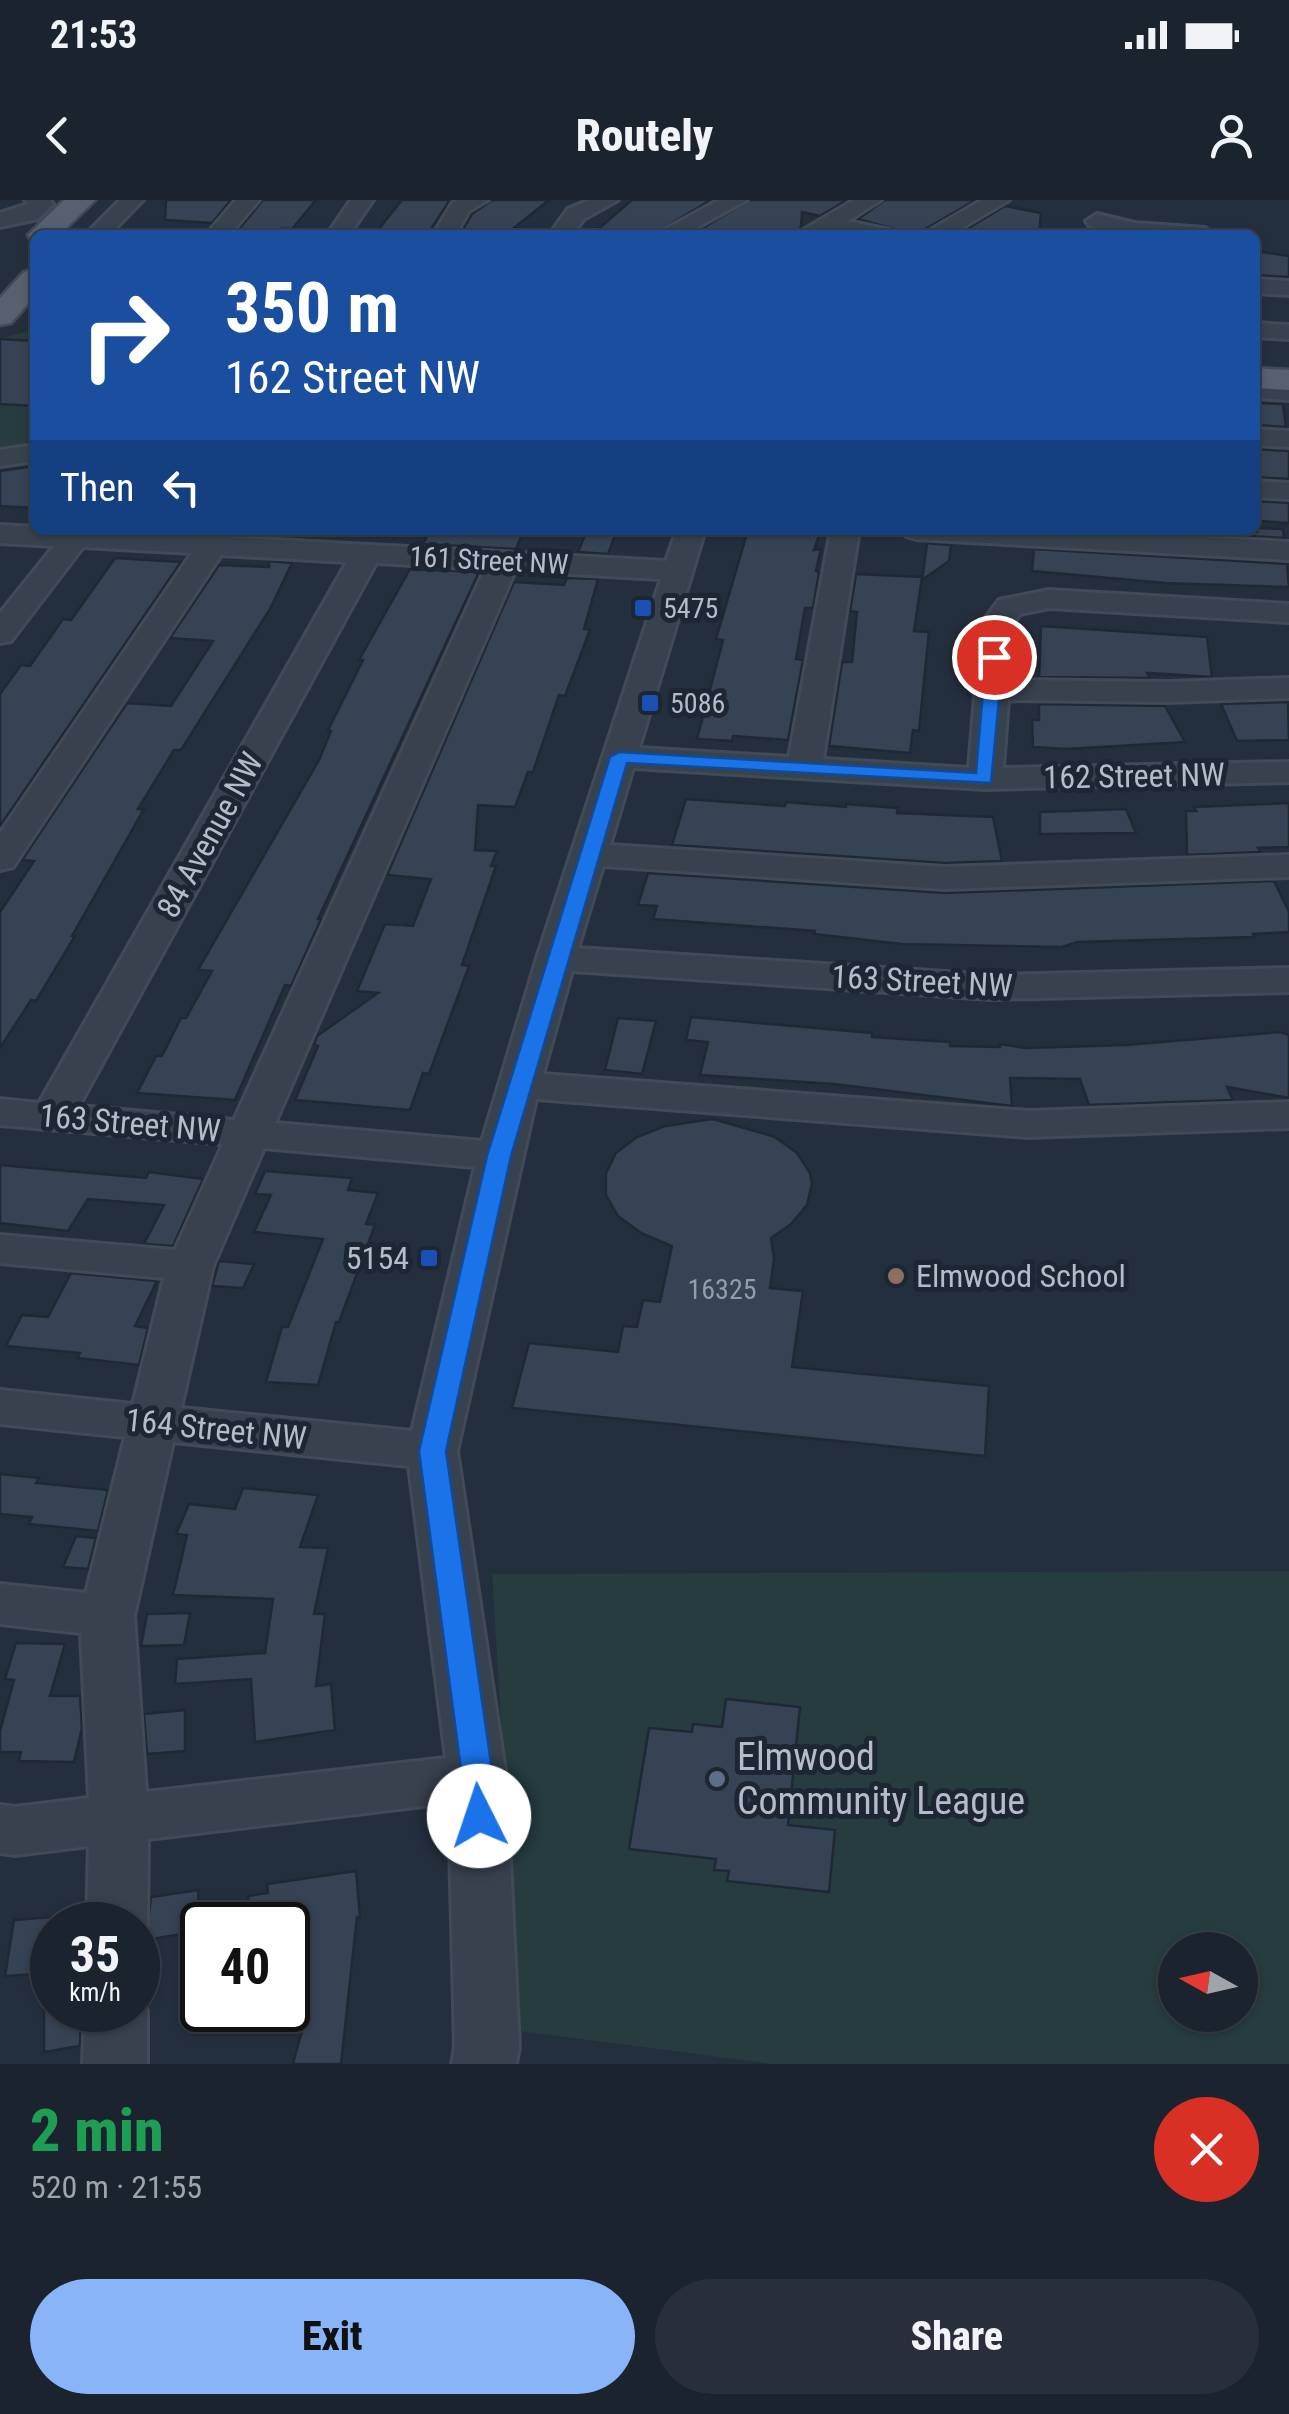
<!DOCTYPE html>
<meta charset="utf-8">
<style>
:root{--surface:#1b232e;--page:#282f3a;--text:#f1f3f6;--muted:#a0a4aa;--line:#39404a;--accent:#8ab4f8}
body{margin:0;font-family:"Roboto Condensed",sans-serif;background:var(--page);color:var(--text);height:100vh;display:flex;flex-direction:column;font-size:38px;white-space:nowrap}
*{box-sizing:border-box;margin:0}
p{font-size:32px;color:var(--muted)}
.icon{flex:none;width:55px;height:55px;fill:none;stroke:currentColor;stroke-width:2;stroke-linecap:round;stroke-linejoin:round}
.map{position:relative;height:1864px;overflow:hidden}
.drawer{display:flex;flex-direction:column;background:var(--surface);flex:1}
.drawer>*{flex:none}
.guide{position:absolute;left:30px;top:30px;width:1230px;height:305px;border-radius:15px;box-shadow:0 2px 8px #0004,0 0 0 2px var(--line);background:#1a4fa0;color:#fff;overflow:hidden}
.needle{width:65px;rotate:278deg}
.fabs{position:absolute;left:1158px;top:1732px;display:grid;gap:20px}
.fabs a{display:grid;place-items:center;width:100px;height:100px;border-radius:50%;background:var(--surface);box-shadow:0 2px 8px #0004,0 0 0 2px var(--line);font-size:50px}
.speed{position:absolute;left:30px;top:1702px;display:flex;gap:20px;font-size:50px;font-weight:700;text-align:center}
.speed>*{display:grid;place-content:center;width:130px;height:130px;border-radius:50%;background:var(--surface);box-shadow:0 2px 8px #0004,0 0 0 2px var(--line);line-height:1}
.speed small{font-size:25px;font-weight:400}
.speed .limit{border:5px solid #111;border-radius:15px;background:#fff;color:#111}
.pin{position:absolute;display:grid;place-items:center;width:85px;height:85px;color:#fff;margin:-42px;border:5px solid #fff;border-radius:50%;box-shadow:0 2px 10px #0007}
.me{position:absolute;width:110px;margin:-55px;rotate:356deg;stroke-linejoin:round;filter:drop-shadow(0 0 8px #0008)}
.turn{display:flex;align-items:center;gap:35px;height:210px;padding:0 30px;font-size:45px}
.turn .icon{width:130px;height:130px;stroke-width:2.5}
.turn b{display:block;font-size:70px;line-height:85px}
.then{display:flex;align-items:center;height:95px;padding:0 30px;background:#0003;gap:20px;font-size:38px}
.round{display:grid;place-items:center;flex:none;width:105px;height:105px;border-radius:52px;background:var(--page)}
.summary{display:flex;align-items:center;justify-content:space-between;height:170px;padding:0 30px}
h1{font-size:60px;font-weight:800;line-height:75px;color:#1e9e55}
.button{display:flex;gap:20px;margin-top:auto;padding:20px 30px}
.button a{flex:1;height:115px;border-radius:60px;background:var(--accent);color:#111;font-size:40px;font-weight:800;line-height:115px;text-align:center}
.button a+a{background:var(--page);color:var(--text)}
.status{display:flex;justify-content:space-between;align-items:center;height:70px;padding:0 50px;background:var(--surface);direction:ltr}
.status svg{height:28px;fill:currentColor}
header{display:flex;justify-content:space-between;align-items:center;height:130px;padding:0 30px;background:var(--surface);font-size:45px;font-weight:800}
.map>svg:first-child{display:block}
.green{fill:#263c3f;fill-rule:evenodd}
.building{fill:#364354;stroke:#1f2835;stroke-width:2.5}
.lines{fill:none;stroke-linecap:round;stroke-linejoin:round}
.minor-casing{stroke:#414a57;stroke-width:6}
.major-casing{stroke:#414a57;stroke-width:5}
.minor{fill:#38414e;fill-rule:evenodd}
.major{fill:#56606e;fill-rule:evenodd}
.route{fill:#1a73e8;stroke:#114b97;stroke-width:2.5}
.transit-dot{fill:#1a4fb4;stroke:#1d2633;stroke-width:4}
.education-dot{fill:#8d6e63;stroke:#1d2633;stroke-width:4}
.service-dot{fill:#5c6f8a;stroke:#1d2633;stroke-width:4}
.labels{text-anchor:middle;stroke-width:10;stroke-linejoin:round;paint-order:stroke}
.far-street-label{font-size:28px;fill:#b4bcc9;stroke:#1d2633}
.far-poi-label{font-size:28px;fill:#b4bcc9;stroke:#1d2633;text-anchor:start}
.number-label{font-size:28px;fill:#929caa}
.street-label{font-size:32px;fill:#b4bcc9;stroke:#1d2633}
.poi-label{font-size:32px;fill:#b4bcc9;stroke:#1d2633;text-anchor:end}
.near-poi-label{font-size:38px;fill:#b4bcc9;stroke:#1d2633;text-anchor:start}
</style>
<div class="status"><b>21:53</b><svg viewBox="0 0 49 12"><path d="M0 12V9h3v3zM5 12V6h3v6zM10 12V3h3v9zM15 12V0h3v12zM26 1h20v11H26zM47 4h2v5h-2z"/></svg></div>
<header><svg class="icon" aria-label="back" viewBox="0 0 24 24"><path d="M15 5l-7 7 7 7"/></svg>Routely<svg class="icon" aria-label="person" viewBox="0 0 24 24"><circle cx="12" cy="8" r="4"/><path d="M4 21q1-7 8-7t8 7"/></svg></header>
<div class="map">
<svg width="1289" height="1864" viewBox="0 0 1289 1864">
<rect width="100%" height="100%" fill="#242f3e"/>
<g class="green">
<polygon points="26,132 35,133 35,234 16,252 0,252 0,138"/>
<path d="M1289,1371V1864H773L520,1831L492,1374ZM1175,1750H1240V1815H1175Z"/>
</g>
<g class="building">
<polygon points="166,0 231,0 212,23 165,20"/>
<polygon points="263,0 316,0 292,29 281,29 275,35 234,35"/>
<polygon points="402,0 450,0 427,35 374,35"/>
<polygon points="492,0 549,0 505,35 460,34 472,14"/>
<polygon points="632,0 711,0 652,35 591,35"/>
<polygon points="750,0 847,0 820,16 802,12 801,27 791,35 691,35"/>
<polygon points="885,0 971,0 974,1 915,35 858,19"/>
<polygon points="1005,6 1041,13 1039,35 957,35"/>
<polygon points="1255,51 1289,56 1289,77 1255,75"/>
<polygon points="0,139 35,141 35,206 0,204"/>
<polygon points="1255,203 1283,204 1286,227 1255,225"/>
<polygon points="1255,249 1289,251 1289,279 1255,277"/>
<polygon points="35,266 35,308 0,306 0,271"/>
<polygon points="1257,301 1289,303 1289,323 1259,321"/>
<polygon points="1256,328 1283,329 1284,338 1139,330 1257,332"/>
<polygon points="430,330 524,330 516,349 423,344"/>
<polygon points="587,330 617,330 608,354 578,352"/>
<polygon points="748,330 821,330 814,350 821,349 816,371 819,372 813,408 805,408 796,459 803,460 788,540 733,536 732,541 697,539 723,440 716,439"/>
<polygon points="927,343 951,345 949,361 922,380"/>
<polygon points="1034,349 1287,364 1289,387 1165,383 1032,371"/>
<polygon points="115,358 181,362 0,626 0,494 21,465 30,466 63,419 71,420"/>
<polygon points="269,361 292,363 270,409 181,550 174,550 138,609 144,609 72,736 75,736 36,801 31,800 0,848 0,712 34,661 22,660 127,503 171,506 213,441 170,438 219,365 269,367"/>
<polygon points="410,369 479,372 318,719 321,719 291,786 285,785 235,900 137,893 156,856 162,856 181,818 186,818 212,771 198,770 319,560 331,531 328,530 363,460 359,460"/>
<polygon points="856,374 922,377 914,431 929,432 919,531 913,530 910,553 829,546 842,462 852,462 857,412 850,411"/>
<polygon points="567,378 598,379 584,429 590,430 565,496 559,495 533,572 528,572 515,607 478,605 475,650 497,651 491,666 496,666 462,765 469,766 429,874 423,873 410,910 295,900 318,846 314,844 317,836 378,793 357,791 385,724 413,726 431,679 387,675 514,382 564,385"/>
<polygon points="1041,426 1207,437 1212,477 1147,473 1150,478 1039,477"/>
<polygon points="1288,502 1289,540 1237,541 1221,504"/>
<polygon points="1039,504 1165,506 1185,542 1067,549 1033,547 1032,520 1039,520"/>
<polygon points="686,599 785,606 786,602 846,607 846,604 898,608 897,613 993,617 1002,661 945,663 672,645"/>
<polygon points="1289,603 1289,647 1258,648 1260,652 1187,655 1186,611 1196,611 1194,607"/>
<polygon points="1126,609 1136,633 1040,634 1040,612"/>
<polygon points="648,673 945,693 1274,681 1289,712 1289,732 1253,734 1254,737 1077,742 1062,747 901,744 814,734 815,731 653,719 657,706 638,705"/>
<polygon points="691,817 872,833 872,837 950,842 950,846 1000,847 1000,844 1026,848 1126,845 1280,832 1289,835 1289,898 1227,887 1233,900 1089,905 1080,879 1010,878 1012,906 834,884 700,875 708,842 686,840"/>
<polygon points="618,818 656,821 642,874 605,870"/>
<polygon points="713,919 775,937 797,953 810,973 812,984 807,1005 791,1024 771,1038 774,1059 770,1088 803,1091 792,1167 989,1186 985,1256 512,1208 529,1143 618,1152 623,1126 637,1127 643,1100 660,1102 672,1046 641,1033 618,1016 606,995 606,973 616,953 637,937 665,926"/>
<polygon points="0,965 146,978 149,972 203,979 173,1046 144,1044 164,1005 88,999 68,1031 0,1023"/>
<polygon points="265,971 352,978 348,990 378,993 366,1024 375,1025 339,1122 336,1122 318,1185 266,1182 282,1127 288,1127 323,1039 254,1032 271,995 255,994"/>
<polygon points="219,1061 254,1064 243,1088 212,1086"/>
<polygon points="71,1073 157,1081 135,1126 148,1128 139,1165 77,1158 80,1153 6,1146 22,1115 48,1117"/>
<polygon points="0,1274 39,1278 36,1283 108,1290 98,1331 29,1324 32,1317 0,1314"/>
<polygon points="243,1288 318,1295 300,1347 328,1348 314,1414 325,1414 316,1486 331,1484 335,1530 255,1542 251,1479 175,1484 177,1459 265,1453 273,1399 173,1395 187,1335 176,1334 189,1304 235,1309"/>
<polygon points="76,1336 96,1338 88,1369 63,1367"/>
<polygon points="190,1413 184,1445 141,1446 147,1414"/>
<polygon points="16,1443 65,1444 50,1496 80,1496 82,1528 74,1562 19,1561 21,1552 0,1552 0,1531 14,1480 5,1479"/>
<polygon points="726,1499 800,1507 788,1625 835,1630 829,1692 727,1681 729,1671 714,1670 716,1659 629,1649 649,1528 692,1532 693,1524 722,1527"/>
<polygon points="185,1510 185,1551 147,1554 144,1514"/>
<polygon points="356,1671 360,1717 357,1717 341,1864 293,1864 304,1823 290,1823 301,1726 249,1725 248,1696 268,1693 267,1684"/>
<polygon points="198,1690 200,1731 146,1740 151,1697"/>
<polygon points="52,1717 52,1773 5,1776 14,1720"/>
<polygon points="44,1810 81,1810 80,1846 44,1852"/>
</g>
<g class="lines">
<defs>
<g id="minor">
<polygon points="25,0 50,0 53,4 38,19 0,27 0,13 28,4"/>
<polygon points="120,0 143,0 109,35 85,35"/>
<polygon points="236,0 259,0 229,35 206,35"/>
<polygon points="351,0 373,0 351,32 353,35 331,35 329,32"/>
<polygon points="459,0 488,0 469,11 455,35 433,35 453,2"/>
<polygon points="589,0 618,0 584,19 571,35 549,35 568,9"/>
<polygon points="719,0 747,0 683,35 655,35"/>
<polygon points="854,0 881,0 848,21 890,30 893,35 830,31 822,35 795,35"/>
<polygon points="982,0 1009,0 950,35 922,35"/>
<polygon points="1097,14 1135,23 1205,28 1216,35 1128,35 1089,26 1086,21"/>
<polygon points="1255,79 1289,81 1289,95 1255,93"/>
<polygon points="1255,123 1289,125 1289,139 1255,137"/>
<polygon points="1255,182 1289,184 1289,200 1255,198"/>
<polygon points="1255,229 1289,231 1289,247 1255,245"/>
<polygon points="35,245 35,261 0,266 0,250"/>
<polygon points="1255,281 1289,283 1289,299 1255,297"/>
<path d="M0,325L666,361L677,330H705L639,548L789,557L831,330H859L823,559L969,568L981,424L999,400L1049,390L1289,404V422L1049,408L1020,414L1012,425L1009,480L1168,482L1289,478V498L1168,502L1008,500L1003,568L1289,562V582L985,589L633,568L610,645L945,667L1289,655V677L945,689L603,666L578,748L991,775L1289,768V792L991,799L572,771L543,874L1028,911L1289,902V928L1028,937L536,899L457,1251L506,1577L519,1847L516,1864H452L455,1847L449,1603L148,1639L147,1725L138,1744V1725H87L89,1646L15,1655L0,1653V1605L15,1607L89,1598L81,1433L0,1424V1384L86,1393L125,1237L0,1224V1190L133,1204L164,1078L0,1063V1035L175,1050L223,944L0,925V899L39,903L347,362L221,355L13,667L0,670V633L192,353L83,347L11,441L0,443V413L54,346L0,343ZM376,363L485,369L234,920L79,906ZM515,371L661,379L537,758L482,941L275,923ZM264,948L475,967L412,1231L181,1208L213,1066ZM173,1242L409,1266L446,1558L146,1592L134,1416Z"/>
<polygon points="902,330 1071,330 1289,342 1289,360 916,339 906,336"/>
<polygon points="138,1791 147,1810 147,1864 83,1864 85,1810 138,1810"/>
</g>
<g id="major">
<polygon points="64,0 95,0 59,35 35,35 35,42 32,41 28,35"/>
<polygon points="35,69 35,96 11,123 0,125 0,98 24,72"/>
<polygon points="1255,168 1289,170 1289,190 1255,188"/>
</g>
</defs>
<use href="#minor" class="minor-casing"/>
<use href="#major" class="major-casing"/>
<use href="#minor" class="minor"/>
<use href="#major" class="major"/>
</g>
<polygon class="route" points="994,452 1003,457 991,583 627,563 511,956 446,1251 493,1577 494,1616 490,1624 479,1628 468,1624 463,1616 462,1577 419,1251 487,956 610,557 619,552 976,573 986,457"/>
<g class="transit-dot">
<rect x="633" y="398" width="20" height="20" rx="5"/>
<rect x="640" y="493" width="20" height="20" rx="5"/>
<rect x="419" y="1048" width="20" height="20" rx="5"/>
</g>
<circle class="education-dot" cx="896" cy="1076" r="10"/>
<circle class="service-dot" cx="717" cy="1579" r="10"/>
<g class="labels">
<g class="far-street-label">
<text transform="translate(489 360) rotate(3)" y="10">161 Street NW</text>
</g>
<g class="far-poi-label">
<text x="663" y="418">5475</text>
<text x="670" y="513">5086</text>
</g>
<g class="number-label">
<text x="722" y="1099">16325</text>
</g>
<g class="street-label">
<text transform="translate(1134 576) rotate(-1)" y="11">162 Street NW</text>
<text transform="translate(210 635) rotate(-61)" y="11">84 Avenue NW</text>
<text transform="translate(922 781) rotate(3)" y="11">163 Street NW</text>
<text transform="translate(130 923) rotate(5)" y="11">163 Street NW</text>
<text transform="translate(216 1229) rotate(6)" y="11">164 Street NW</text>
</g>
<g class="poi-label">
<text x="409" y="1069">5154</text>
<text x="916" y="1087" text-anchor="start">Elmwood School</text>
</g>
<g class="near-poi-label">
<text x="737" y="1570">Elmwood<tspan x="737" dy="44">Community League</tspan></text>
</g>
</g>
</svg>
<div class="fabs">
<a><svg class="needle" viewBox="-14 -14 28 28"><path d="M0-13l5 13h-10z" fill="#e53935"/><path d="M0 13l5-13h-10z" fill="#a0a4aa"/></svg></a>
</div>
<div class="speed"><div>35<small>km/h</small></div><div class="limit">40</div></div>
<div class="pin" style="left:994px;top:457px;background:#d93025"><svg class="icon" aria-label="arrive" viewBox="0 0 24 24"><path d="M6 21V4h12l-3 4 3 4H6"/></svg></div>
<svg class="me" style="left:479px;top:1616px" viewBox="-20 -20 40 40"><circle r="19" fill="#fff"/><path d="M0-13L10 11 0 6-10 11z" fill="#1a73e8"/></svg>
<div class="guide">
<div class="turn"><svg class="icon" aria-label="right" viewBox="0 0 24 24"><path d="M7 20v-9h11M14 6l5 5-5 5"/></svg><div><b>350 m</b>162 Street NW</div></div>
<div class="then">Then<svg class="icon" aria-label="left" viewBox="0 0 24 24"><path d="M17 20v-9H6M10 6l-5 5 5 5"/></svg></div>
</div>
</div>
<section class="drawer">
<div class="summary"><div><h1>2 min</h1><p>520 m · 21:55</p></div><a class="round" style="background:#d93025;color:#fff"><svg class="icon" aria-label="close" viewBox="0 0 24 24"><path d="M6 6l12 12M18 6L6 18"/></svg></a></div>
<div class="button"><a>Exit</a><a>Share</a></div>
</section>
